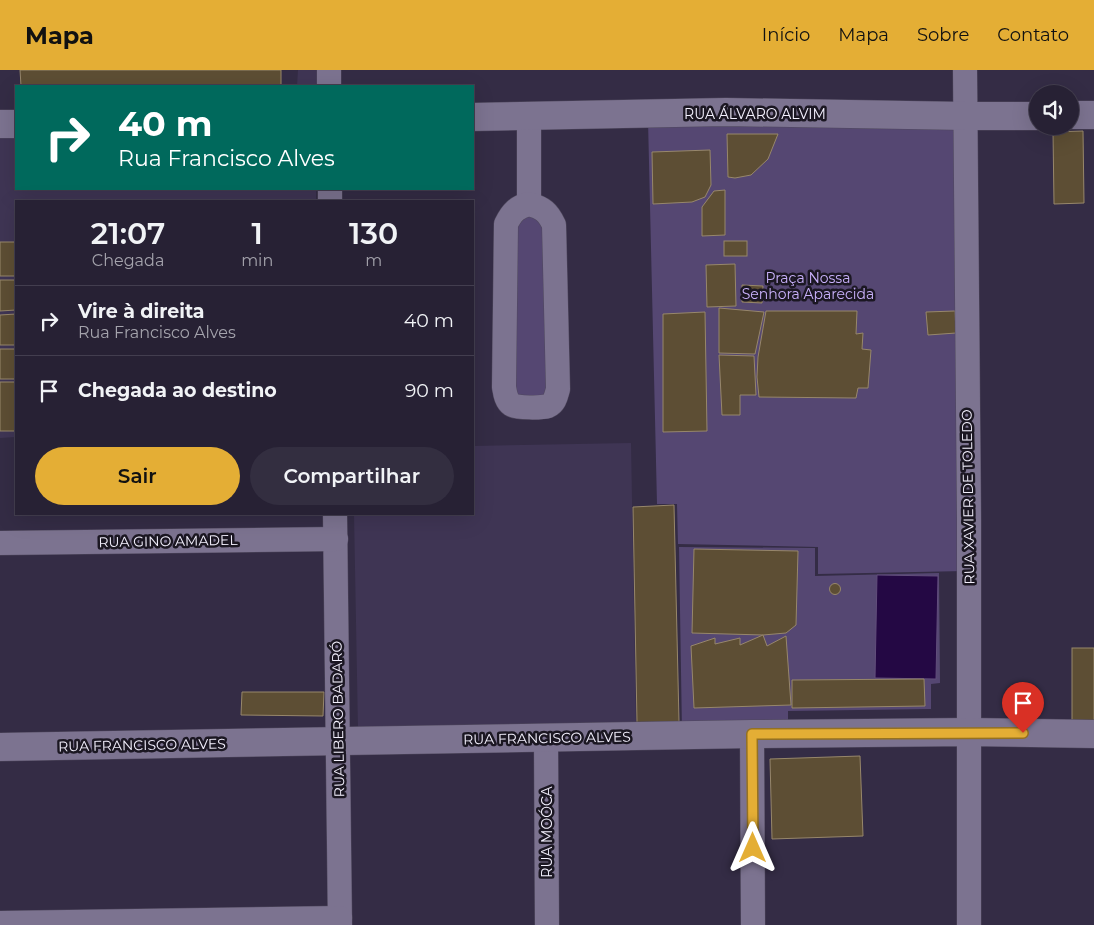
<!DOCTYPE html>
<html lang="pt">
<meta charset="utf-8">
<style>
:root{--surface:#272134;--page:#332e40;--text:#f1f3f6;--muted:#a4a3ac;--line:#433e4f;--accent:#e4ae35}
body{margin:0;font-family:Montserrat,sans-serif;background:var(--page);color:var(--text);height:100vh;display:flex;flex-direction:column;font-size:19px;white-space:nowrap}
*{box-sizing:border-box;margin:0}
p{font-size:16px;color:var(--muted)}
.icon{flex:none;width:28px;height:28px;fill:none;stroke:currentColor;stroke-width:2;stroke-linecap:round;stroke-linejoin:round}
.map{position:relative;flex:1;overflow:hidden}
.drawer{position:absolute;left:15px;top:130px;width:459px;height:315px;display:flex;flex-direction:column;background:var(--surface);border-radius:0px;box-shadow:0 5px 20px #0002,0 0 0 1px var(--line)}
.drawer>*{flex:none}
.guide{position:absolute;left:15px;top:15px;width:459px;height:105px;border-radius:0px;box-shadow:0 5px 20px #0002,0 0 0 1px var(--line);background:#00695c;color:#fff;overflow:hidden}
.tools{position:absolute;left:1029px;top:15px;display:grid;gap:10px}
.tools a{display:grid;place-items:center;width:50px;height:50px;border-radius:50%;background:var(--surface);box-shadow:0 5px 20px #0002,0 0 0 1px var(--line);font-size:25px}
.pin{position:absolute;display:grid;place-items:center;width:42px;height:42px;color:#fff;margin:-51px -21px;border-radius:50% 50% 50% 0;rotate:-45deg;box-shadow:0 0 5px #0007}
.pin .icon{rotate:45deg}
.me{position:absolute;width:55px;margin:-28px;rotate:0deg;stroke-linejoin:round;filter:drop-shadow(0 0 4px #0008)}
.turn{display:flex;align-items:center;gap:18px;height:105px;padding:0 20px;font-size:22px}
.turn .icon{width:65px;height:65px;stroke-width:2.5}
.turn b{display:block;font-size:35px;line-height:42px}
.eta{display:flex;justify-content:space-evenly;align-items:center;height:85px;text-align:center}
.eta b{font-size:30px;font-weight:600;line-height:35px}
.primary-button{display:flex;gap:10px;margin-top:auto;padding:10px 20px}
.primary-button a{flex:1;height:58px;border-radius:30px;background:var(--accent);color:#111;font-size:20px;font-weight:600;line-height:58px;text-align:center}
.primary-button a+a{background:var(--page);color:var(--text)}
ul{padding:0;list-style:none}
li{display:flex;align-items:center;gap:15px;height:70px;padding:0 20px;border-top:1px solid var(--line)}
li div{flex:1}
li b{display:block;font-size:19px}
li em{font-style:normal}
header{display:flex;align-items:center;gap:30px;box-sizing:border-box;height:70px;padding:0 25px;background:var(--accent);color:#111}
header strong{font-size:24px}
nav{display:flex;gap:28px;margin-inline-start:auto;font-size:18px}
.map>svg:first-child{display:block}
.built{fill:#3f3554}
.green{fill:#554772}
.water{fill:#240844;stroke:#624e7c}
.building{fill:#5d4e34;stroke:#97876b}
.lines{fill:none;stroke-linecap:round;stroke-linejoin:round}
.street-casing{stroke:#50495e;stroke-width:25}
.secondary-casing{stroke:#50495e;stroke-width:29}
.street{stroke:#7c7390;stroke-width:24}
.secondary{stroke:#7c7390;stroke-width:28}
.route-casing{stroke:#947122;stroke-width:12}
.route{stroke:#e4ae35;stroke-width:9}
.labels{text-anchor:middle;stroke-width:5;stroke-linejoin:round;paint-order:stroke}
.street-label{font-size:14px;fill:#f4f1fe;stroke:#1b1722}
.park-label{font-size:14px;fill:#c9b1fb;stroke:#1b1722}
</style>
<header>
<strong>Mapa</strong>
<nav><a>Início</a><a>Mapa</a><a>Sobre</a><a>Contato</a></nav>
</header>
<div class="map">
<svg width="1094" height="855" viewBox="0 0 1094 855">
<rect width="100%" height="100%" fill="#342c45"/>
<g class="built">
<polygon points="298,0 320,0 320,16 297,16"/>
<polygon points="0,64 16,64 16,119 316,119 316,131 16,131 16,367 0,368"/>
<polygon points="631,373 636,653 358,660 354,444 472,444 473,376"/>
</g>
<g class="green">
<polygon points="960,47 965,501 818,504 818,477 678,474 677,434 657,434 648,50"/>
<polygon points="511,144 546,144 549,331 514,331"/>
<polygon points="679,477 815,478 815,506 939,503 940,613 931,614 931,639 788,641 788,661 682,663"/>
</g>
<polygon class="water" points="877,505 938,506 936,609 875,608"/>
<g class="building">
<polygon points="20,0 281,0 281,16 21,16"/>
<polygon points="1083,61 1084,133 1054,134 1053,62"/>
<polygon points="727,64 778,64 768,89 751,105 735,108 728,107"/>
<polygon points="710,80 711,115 705,127 692,132 653,134 652,82"/>
<polygon points="725,120 725,165 702,166 702,137 714,121"/>
<rect x="724" y="171" width="23" height="15"/>
<rect x="0" y="172" width="16" height="34"/>
<polygon points="735,194 736,236 707,237 706,195"/>
<polygon points="0,210 16,210 16,240 0,241"/>
<polygon points="742,215 763,216 762,233 742,232"/>
<polygon points="719,238 764,242 755,284 719,283"/>
<polygon points="766,241 857,241 856,264 863,263 862,279 871,280 868,318 858,318 856,328 759,327 757,307 758,287"/>
<polygon points="955,241 956,263 928,265 926,242"/>
<polygon points="705,242 707,361 663,362 663,244"/>
<polygon points="16,244 16,275 0,275 0,245"/>
<rect x="0" y="279" width="16" height="30"/>
<polygon points="719,285 754,286 756,325 740,325 740,345 722,345"/>
<rect x="0" y="312" width="16" height="49"/>
<polygon points="674,435 679,652 637,653 633,437"/>
<polygon points="694,479 798,481 796,555 786,563 763,565 692,563"/>
<circle cx="835" cy="519" r="5.5"/>
<polygon points="763,565 767,576 786,566 791,635 694,638 691,576 715,568 715,574 740,568 740,575"/>
<rect x="1072" y="578" width="22" height="75"/>
<polygon points="924,609 925,636 792,638 792,610"/>
<polygon points="242,622 324,622 323,646 241,645"/>
<polygon points="860,686 863,766 772,769 770,689"/>
</g>
<g class="lines">
<defs>
<g id="street">
<polyline points="965,0 969,450 969,855"/>
<polyline points="329,16 329,0"/>
<polyline points="529,46 529,134"/>
<polyline points="330,119 330,131"/>
<path d="M529,134C543,138 548,142 554,155L558,319C556,326 555,333 548,336C542,338 516,338 512,335C506,331 505,323 504,317L506,154C512,142 517,137 529,134Z"/>
<polyline points="335,444 340,855"/>
<polyline points="0,473 336,469"/>
<polyline points="752,664 753,855"/>
<polyline points="546,668 547,855"/>
<polyline points="0,853 340,848"/>
</g>
<g id="secondary">
<polyline points="1070,45 1094,45"/>
<polyline points="472,47 726,42 965,46 1038,46"/>
<polyline points="0,54 16,54"/>
<polyline points="0,677 752,664 970,662 1094,664"/>
</g>
</defs>
<use href="#street" class="street-casing"/>
<use href="#secondary" class="secondary-casing"/>
<use href="#street" class="street"/>
<use href="#secondary" class="secondary"/>
</g>
<g class="lines">
<defs>
<polyline id="route" points="753,778 752,664 1023,663"/>
</defs>
<use href="#route" class="route-casing"/>
<use href="#route" class="route"/>
</g>
<g class="labels">
<g class="street-label">
<text x="755" y="49">RUA ÁLVARO ALVIM</text>
<text transform="translate(968 427) rotate(-91)" y="5">RUA XAVIER DE TOLEDO</text>
<text transform="translate(168 471) rotate(-1)" y="5">RUA GINO AMADEL</text>
<text transform="translate(338 649) rotate(-91)" y="5">RUA LIBERO BADARÓ</text>
<text transform="translate(547 668) rotate(-1)" y="5">RUA FRANCISCO ALVES</text>
<text transform="translate(142 675) rotate(-1)" y="5">RUA FRANCISCO ALVES</text>
<text transform="translate(547 762) rotate(-90)" y="5">RUA MOÓCA</text>
</g>
<g class="park-label">
<text x="808" y="213">Praça Nossa<tspan x="808" dy="16">Senhora Aparecida</tspan></text>
</g>
</g>
</svg>
<div class="tools">
<a><svg class="icon" aria-label="sound" viewBox="0 0 24 24"><path d="M4 9h4l5-4v14l-5-4H4zM17 9q2 3 0 6"/></svg></a>
</div>
<div class="pin" style="left:1023px;top:663px;background:#d93025"><svg class="icon" aria-label="arrive" viewBox="0 0 24 24"><path d="M6 21V4h12l-3 4 3 4H6"/></svg></div>
<svg class="me" style="left:753px;top:778px" viewBox="-20 -20 40 40"><path d="M0-17L14 15 0 8-14 15z" fill="#e4ae35" stroke="#fff" stroke-width="4"/></svg>
<div class="guide">
<div class="turn"><svg class="icon" aria-label="right" viewBox="0 0 24 24"><path d="M7 20v-9h11M14 6l5 5-5 5"/></svg><div><b>40 m</b>Rua Francisco Alves</div></div>
</div>
<section class="drawer">
<div class="eta">
<div><b>21:07</b><p>Chegada</p></div>
<div><b>1</b><p>min</p></div>
<div><b>130</b><p>m</p></div>
</div>
<ul>
<li><svg class="icon" aria-label="right" viewBox="0 0 24 24"><path d="M7 20v-9h11M14 6l5 5-5 5"/></svg><div><b>Vire à direita</b><p>Rua Francisco Alves</p></div><em>40 m</em></li>
<li><svg class="icon" aria-label="arrive" viewBox="0 0 24 24"><path d="M6 21V4h12l-3 4 3 4H6"/></svg><div><b>Chegada ao destino</b></div><em>90 m</em></li>
</ul>
<div class="primary-button"><a>Sair</a><a>Compartilhar</a></div>
</section>
</div>
